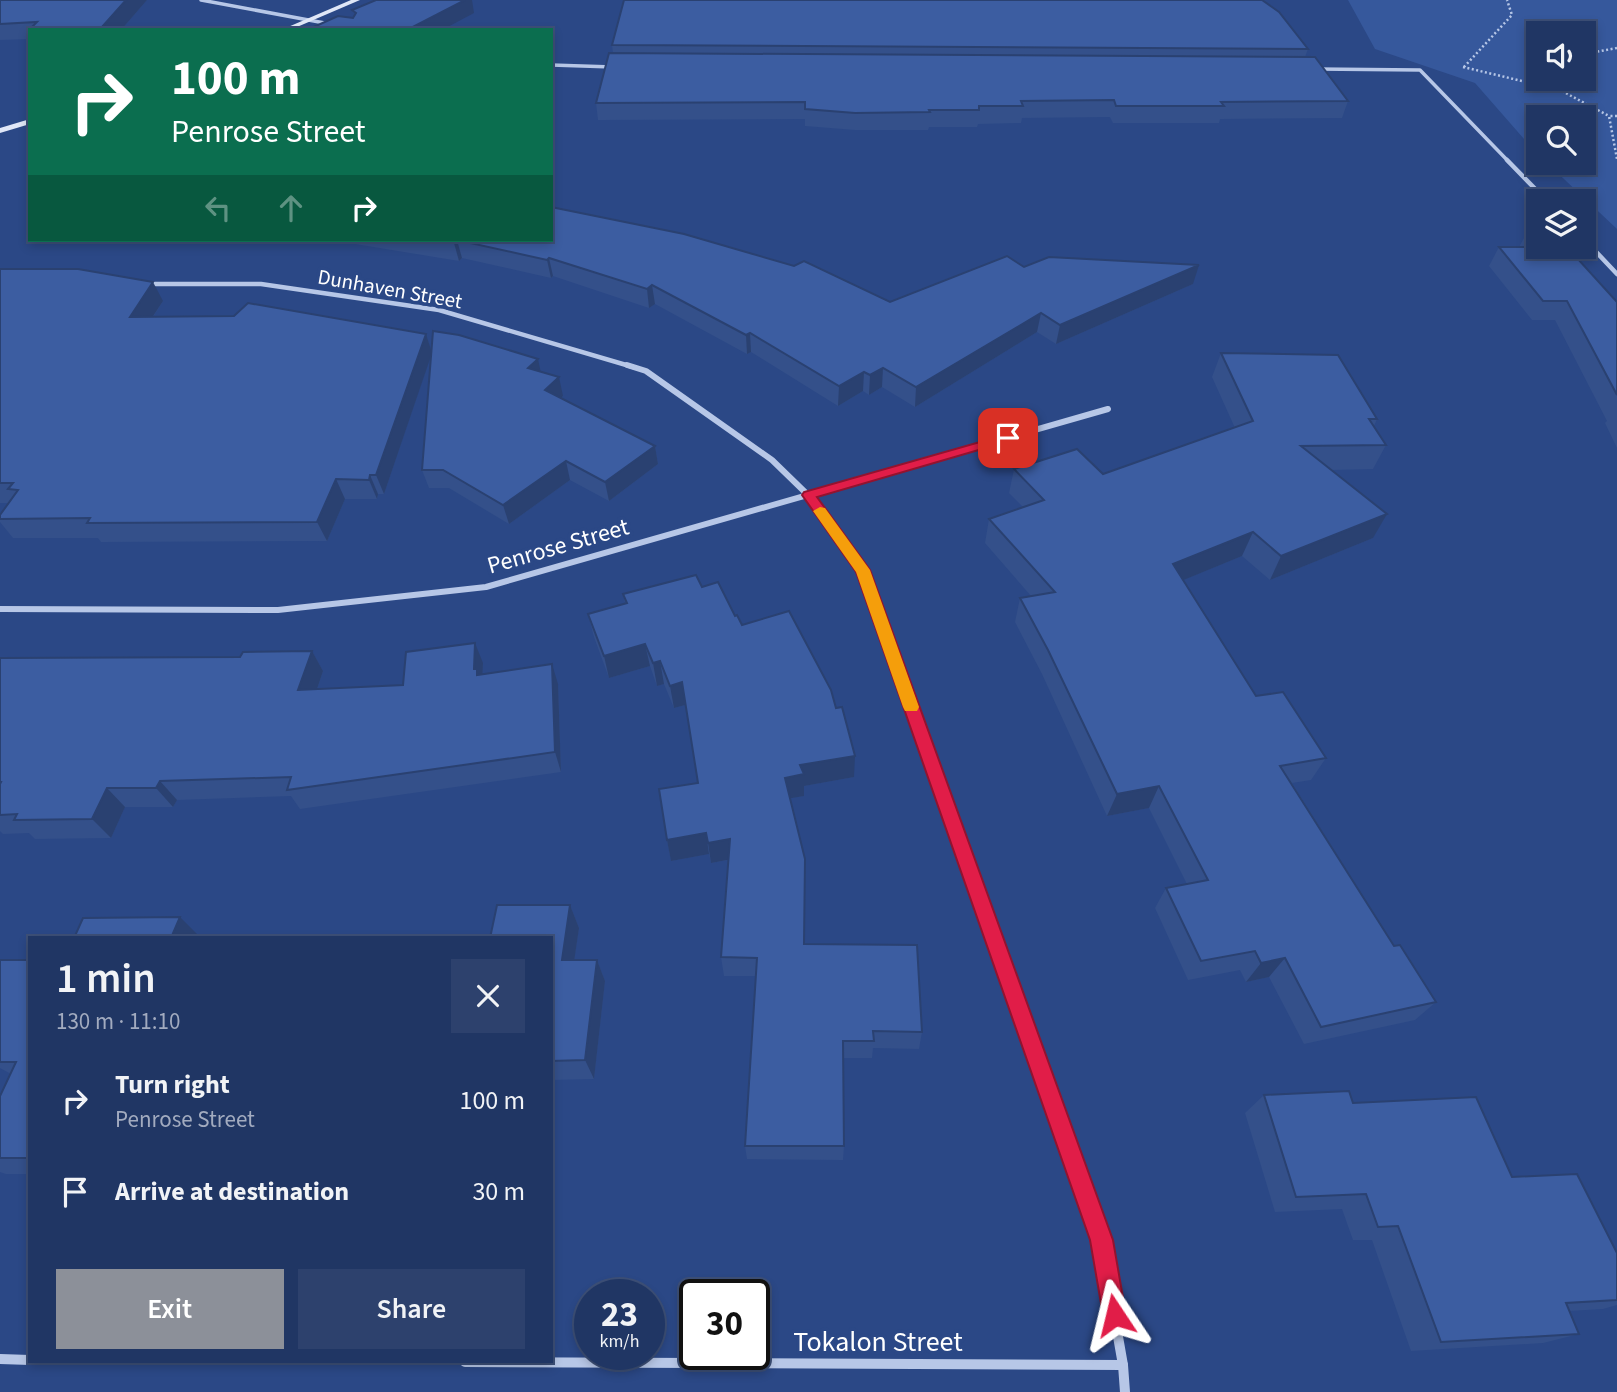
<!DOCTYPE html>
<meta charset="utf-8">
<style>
:root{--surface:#203664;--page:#2d416d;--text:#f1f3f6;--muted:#a2abbf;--line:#3d5078;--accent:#8c9099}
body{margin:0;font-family:"Source Sans 3",sans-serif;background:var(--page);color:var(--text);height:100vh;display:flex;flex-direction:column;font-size:26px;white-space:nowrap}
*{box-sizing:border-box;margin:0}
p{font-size:23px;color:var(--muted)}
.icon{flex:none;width:38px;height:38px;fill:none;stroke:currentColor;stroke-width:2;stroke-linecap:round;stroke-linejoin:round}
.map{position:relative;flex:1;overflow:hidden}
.details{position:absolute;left:28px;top:936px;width:525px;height:427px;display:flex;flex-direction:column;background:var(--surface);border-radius:0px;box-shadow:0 4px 10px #0003,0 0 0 2px var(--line)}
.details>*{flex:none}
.hud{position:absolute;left:28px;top:28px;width:525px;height:214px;border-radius:0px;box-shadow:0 4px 10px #0003,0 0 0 2px var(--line);background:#0b6e4f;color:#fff;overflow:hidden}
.fabs{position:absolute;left:1526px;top:21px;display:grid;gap:14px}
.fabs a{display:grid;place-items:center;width:70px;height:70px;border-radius:0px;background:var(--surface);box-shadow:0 4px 10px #0003,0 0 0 2px var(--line);font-size:35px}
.speed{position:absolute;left:574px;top:1279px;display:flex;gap:14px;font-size:35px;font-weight:700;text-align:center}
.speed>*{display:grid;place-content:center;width:91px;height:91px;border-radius:50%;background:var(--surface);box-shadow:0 4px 10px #0003,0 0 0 2px var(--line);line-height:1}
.speed small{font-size:18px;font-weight:400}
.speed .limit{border:4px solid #111;border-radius:10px;background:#fff;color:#111}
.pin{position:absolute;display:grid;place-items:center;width:60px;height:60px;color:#fff;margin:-30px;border-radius:14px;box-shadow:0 4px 10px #0006}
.me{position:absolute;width:77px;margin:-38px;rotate:350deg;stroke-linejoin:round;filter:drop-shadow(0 0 5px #0008)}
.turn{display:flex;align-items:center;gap:24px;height:147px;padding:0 28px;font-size:32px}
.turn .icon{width:91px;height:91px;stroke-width:2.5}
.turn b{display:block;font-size:49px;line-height:60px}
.lanes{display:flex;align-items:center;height:66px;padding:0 28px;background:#0003;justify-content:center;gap:35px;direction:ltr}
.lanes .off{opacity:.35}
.round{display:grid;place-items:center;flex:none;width:74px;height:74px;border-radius:0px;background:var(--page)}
.head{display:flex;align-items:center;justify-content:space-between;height:119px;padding:0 28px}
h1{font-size:42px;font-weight:600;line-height:52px}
.primary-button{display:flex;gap:14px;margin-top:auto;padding:14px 28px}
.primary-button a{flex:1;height:80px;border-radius:0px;background:var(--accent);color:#fff;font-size:28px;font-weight:600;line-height:80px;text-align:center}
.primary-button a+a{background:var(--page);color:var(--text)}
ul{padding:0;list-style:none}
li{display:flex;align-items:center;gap:21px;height:91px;padding:0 28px}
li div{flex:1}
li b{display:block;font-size:26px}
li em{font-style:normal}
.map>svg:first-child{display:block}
.green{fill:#36589c;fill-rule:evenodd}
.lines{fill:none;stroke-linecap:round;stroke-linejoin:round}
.path{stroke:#b7c7e7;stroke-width:2.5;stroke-dasharray:2 2.5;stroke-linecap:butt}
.minor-far4{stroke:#b7c7e7;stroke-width:3.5}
.minor-far3{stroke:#b7c7e7;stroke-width:4.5}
.minor-far2{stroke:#b7c7e7;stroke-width:6}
.minor-far1{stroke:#b7c7e7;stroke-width:8}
.minor{stroke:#b7c7e7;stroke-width:10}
.secondary{fill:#e0e7f7;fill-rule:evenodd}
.wall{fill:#34508a}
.shaded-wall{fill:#2a4171}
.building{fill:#3c5da1;stroke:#2a4171;stroke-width:2}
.route{fill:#e11d48;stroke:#92132f;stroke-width:2}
.slow{fill:#f59e0b}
.labels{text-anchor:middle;stroke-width:7;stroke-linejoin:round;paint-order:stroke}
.far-street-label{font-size:21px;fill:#fff;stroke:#2b4886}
.street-label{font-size:24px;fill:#fff;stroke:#2b4886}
.near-street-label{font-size:28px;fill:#fff;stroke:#2b4886}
</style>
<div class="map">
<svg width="1617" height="1392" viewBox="0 0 1617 1392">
<rect width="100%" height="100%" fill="#2b4886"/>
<path class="green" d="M1348,0H1617V229L1547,163H1584V117H1538V155L1475,83L1375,49ZM1538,33H1584V79H1538Z"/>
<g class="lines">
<g class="path">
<polyline points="1584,54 1617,48"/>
<polyline points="1463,67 1560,90"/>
<polyline points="1464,67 1512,15 1507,0"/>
<polyline points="1558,79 1560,90 1609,116"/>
<polyline points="1617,116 1609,116 1617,159"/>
</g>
<g class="minor-far4">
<polyline points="201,0 330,24"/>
<polyline points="551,65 613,67"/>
<polyline points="1315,69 1420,70 1509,162"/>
</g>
<g class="minor-far3">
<polyline points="1507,160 1547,201"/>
<polyline points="1584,239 1617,274"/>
<polyline points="148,284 261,284 439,310 633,367"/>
</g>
<g class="minor-far2">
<polyline points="627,365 646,371 772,460 808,495 862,570 883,630"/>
<polyline points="0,609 278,610 486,587 1108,409"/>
</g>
<polyline class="minor-far1" points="883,628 1003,965"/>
<g class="minor">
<polyline points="1002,963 1101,1240 1123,1365 1125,1392"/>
<polyline points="0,1359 30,1360"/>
<polyline points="465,1362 1123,1365"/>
</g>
<g class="secondary">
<polygon points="351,0 360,0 290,30 281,30"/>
<polygon points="30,119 30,124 0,133 0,128"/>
</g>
</g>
<g class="wall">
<polygon points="0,0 147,0 121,30 30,30 30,39 0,40"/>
<polygon points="612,45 1308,49 1305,57 1348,101 1342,118 1220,119 1219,123 1113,123 1110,117 1022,118 1021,123 978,124 977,127 929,127 928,130 855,130 805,126 805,119 598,120 596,103 613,53"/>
<polygon points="1529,229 1617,302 1617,448 1605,423 1607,421 1555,320 1532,320 1489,266 1499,247 1519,247"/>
<polygon points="186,240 551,240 890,302 1024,267 1193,284 1056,344 1037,332 915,407 882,387 869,395 863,391 838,406 751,352 747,354 655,304 649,308 553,276 551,278 462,258 459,261 355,244"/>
<polygon points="0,269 163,301 153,317 426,334 431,351 541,372 563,396 561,398 655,446 658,464 609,501 570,480 509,524 449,488 429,488 422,470 431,355 384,494 378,494 377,499 345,499 327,541 101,542 98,538 13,538 0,522 0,515 9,503 0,503"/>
<polygon points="1221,353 1377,419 1374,426 1386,445 1373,469 1331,470 1373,538 1270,580 1242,556 1183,580 1256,696 1326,758 1311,780 1292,783 1394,946 1436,1002 1415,1020 1304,1044 1269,977 1246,982 1240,970 1188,980 1155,908 1166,888 1187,884 1149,808 1107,816 1042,674 1015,622 1020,598 1031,596 985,543 989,519 1023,507 1009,493 1014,469 1103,474 1235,428 1212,377"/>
<polygon points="702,587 735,616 742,625 854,777 804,786 804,796 790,798 805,944 922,1032 919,1049 873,1048 872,1058 843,1058 844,1146 843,1160 747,1159 745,1146 756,976 724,976 721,957 728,860 711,863 709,854 671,861 667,840 698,783 685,705 674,708 664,684 657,686 650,666 609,678 594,637 588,614 625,603 623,594"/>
<polygon points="312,651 323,671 317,689 403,685 483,663 482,674 558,684 561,772 300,809 291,796 177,800 173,807 125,807 111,838 35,839 29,833 3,834 0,831 0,658 240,657"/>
<polygon points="570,905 579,928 574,960 597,960 605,981 594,1079 551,1080 551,938"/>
<polygon points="0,960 30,960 30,1174 6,1174 0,1172 0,1158 11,1074 0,1068"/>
<polygon points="1264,1095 1353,1103 1512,1177 1617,1253 1617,1305 1603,1309 1569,1311 1579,1334 1543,1343 1411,1351 1372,1240 1353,1240 1342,1209 1275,1212 1245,1113"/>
</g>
<g class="shaded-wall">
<polygon points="126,0 147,0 121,30 104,30 102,27"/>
<polygon points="465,0 472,0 474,13 442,30 407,30"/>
<polygon points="457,240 462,258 459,261 454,243"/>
<polygon points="549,258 553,276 551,278 547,260"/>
<polygon points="1199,265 1193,284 1056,344 1060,325"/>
<polygon points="153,282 163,301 140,336 130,317"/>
<polygon points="652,285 655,304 649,308 647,289"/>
<polygon points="1041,313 1037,332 915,407 916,387"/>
<polygon points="750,333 751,352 747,354 746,335"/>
<polygon points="426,334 432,353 384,494 376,475"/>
<polygon points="538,359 542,378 528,368"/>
<polygon points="883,368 882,387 869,395 870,375"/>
<polygon points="864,372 863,391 838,406 839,386"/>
<polygon points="559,377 563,396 550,409 545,390"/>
<polygon points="655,446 658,464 609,501 605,482"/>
<polygon points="566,461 570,480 509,524 503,505"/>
<polygon points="370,475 378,494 377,499 369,480"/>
<polygon points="336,479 345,499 327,541 317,522"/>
<polygon points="1387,514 1373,538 1270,580 1281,556"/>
<polygon points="1253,532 1242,556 1164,588 1173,564"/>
<polygon points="475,643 483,663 482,682 474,669"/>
<polygon points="645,644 650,666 609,678 604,656"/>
<polygon points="312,651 323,671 310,710 298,690"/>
<polygon points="660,661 664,684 657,686 653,663"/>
<polygon points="552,664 558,684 561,772 555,752"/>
<polygon points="682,682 685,705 674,708 670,686"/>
<polygon points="855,756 854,777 804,786 804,796 786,799 785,778 800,765"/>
<polygon points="160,781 177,800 173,807 156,788"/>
<polygon points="1159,786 1149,808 1107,816 1117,794"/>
<polygon points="107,788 125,807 111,838 92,819"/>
<polygon points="706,833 709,854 671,861 667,840"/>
<polygon points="730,839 732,859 711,863 708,843"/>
<polygon points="570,905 579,928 571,982 562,960"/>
<polygon points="180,917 201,938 171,938"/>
<polygon points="1285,958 1269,977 1246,982 1261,963"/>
<polygon points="597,960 605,981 594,1079 585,1060"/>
</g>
<g class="building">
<polygon points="0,0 126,0 102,27 29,30 37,22 0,24"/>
<polygon points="376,0 465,0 407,30 307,30 338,16 353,18 356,13 352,10"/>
<polygon points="624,0 1262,0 1279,12 1308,49 612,45"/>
<polygon points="609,53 1315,57 1348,101 1221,102 1224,106 1116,106 1114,100 1021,101 1023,106 979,106 979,110 929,110 930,112 855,113 805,109 805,102 596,103"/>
<polygon points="551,207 684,234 794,266 804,261 890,302 1007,256 1024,267 1049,257 1199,265 1060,325 1041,313 916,387 883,368 870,375 864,372 839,386 750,333 746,335 652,285 647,289 549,258 547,260 457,240 454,243 437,240 551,240"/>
<polygon points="1538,223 1538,247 1567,247 1617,302 1617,395 1567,301 1543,301 1499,247 1538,247 1529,229"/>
<polygon points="0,269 78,269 153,282 130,317 234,316 248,303 426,334 376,475 370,475 369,480 336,479 317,522 87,523 90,518 0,519 0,515 18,490 8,489 13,483 0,483"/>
<polygon points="433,331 459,335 538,359 528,368 559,377 545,390 655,446 605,482 566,461 503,505 443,470 422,470"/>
<polygon points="1221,353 1338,355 1377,419 1369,419 1386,445 1301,446 1387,514 1281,556 1253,532 1173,564 1256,696 1283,692 1326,758 1280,766 1394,946 1400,945 1436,1002 1321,1027 1285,958 1261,963 1255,951 1201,961 1166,888 1208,880 1159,786 1117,794 1048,650 1020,598 1055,592 989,519 1044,500 1014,469 1077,449 1103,474 1253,421"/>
<polygon points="696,575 702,587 718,582 735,616 737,615 742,625 789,611 831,690 836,708 842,707 855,756 800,765 804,774 785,778 805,859 804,944 917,945 922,1032 873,1031 874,1041 843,1041 844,1146 745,1146 757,958 721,957 730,839 708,843 706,833 667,840 659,789 698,783 682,682 670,686 660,661 653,663 645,644 604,656 588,614 627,603 623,594"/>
<polygon points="475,643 474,669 477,669 477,675 552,664 555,752 287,790 291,777 160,781 156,788 107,788 92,819 14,820 17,814 0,815 0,784 1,782 0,782 0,658 240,657 243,652 312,651 298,690 403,685 406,652"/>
<polygon points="497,905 570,905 562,960 597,960 585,1060 551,1061 551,938 490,938"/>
<polygon points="180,917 171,938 74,938 83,918"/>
<polygon points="0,960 30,960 30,1158 0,1158 0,1096 16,1062 0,1062"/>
<polygon points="1349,1091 1353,1103 1476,1097 1512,1177 1577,1174 1617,1253 1617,1300 1566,1303 1579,1334 1441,1342 1398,1226 1378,1227 1366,1194 1296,1197 1264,1095"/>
</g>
<polygon class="route" points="1008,434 1013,435 1013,440 817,497 870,570 1113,1240 1126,1315 1123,1323 1115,1327 1106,1323 1103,1315 1090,1240 856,572 802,495 804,492"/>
<polygon class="slow" points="820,507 825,508 870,570 919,707 917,711 905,711 903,707 856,572 813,511"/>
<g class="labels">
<g class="far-street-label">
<text transform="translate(390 289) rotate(10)" y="7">Dunhaven Street</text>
</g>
<g class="street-label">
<text transform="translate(558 546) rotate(-16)" y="8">Penrose Street</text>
</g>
<g class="near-street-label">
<text x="878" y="1351">Tokalon Street</text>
</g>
</g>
</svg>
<div class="fabs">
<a><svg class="icon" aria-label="sound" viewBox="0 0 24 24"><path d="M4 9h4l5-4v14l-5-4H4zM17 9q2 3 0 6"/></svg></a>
<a><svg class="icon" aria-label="search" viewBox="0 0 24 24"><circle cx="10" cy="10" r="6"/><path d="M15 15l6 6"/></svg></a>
<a><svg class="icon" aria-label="layers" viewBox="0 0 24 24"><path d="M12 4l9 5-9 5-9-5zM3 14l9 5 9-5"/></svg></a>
</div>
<div class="speed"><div>23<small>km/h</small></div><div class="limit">30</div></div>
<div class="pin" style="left:1008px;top:438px;background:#d93025"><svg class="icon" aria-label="arrive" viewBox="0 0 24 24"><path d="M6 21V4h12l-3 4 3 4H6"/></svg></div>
<svg class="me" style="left:1115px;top:1315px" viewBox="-20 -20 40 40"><path d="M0-17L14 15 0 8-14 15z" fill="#e11d48" stroke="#fff" stroke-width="4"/></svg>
<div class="hud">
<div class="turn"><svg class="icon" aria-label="right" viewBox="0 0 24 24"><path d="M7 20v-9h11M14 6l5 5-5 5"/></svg><div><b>100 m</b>Penrose Street</div></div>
<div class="lanes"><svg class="icon off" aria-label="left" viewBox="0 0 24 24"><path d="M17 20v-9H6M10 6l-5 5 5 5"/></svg><svg class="icon off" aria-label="ahead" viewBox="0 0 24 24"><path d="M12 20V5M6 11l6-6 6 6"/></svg><svg class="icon" aria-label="right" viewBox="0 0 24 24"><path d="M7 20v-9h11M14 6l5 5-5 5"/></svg></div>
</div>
<section class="details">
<div class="head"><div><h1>1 min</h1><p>130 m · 11:10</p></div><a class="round"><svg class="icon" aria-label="close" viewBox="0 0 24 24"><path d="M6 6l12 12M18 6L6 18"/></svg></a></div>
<ul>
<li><svg class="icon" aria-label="right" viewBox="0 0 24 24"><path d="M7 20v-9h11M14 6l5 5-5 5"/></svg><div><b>Turn right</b><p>Penrose Street</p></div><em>100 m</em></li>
<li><svg class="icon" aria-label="arrive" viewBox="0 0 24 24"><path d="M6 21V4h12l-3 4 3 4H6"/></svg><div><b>Arrive at destination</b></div><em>30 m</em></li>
</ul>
<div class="primary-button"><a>Exit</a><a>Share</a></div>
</section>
</div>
